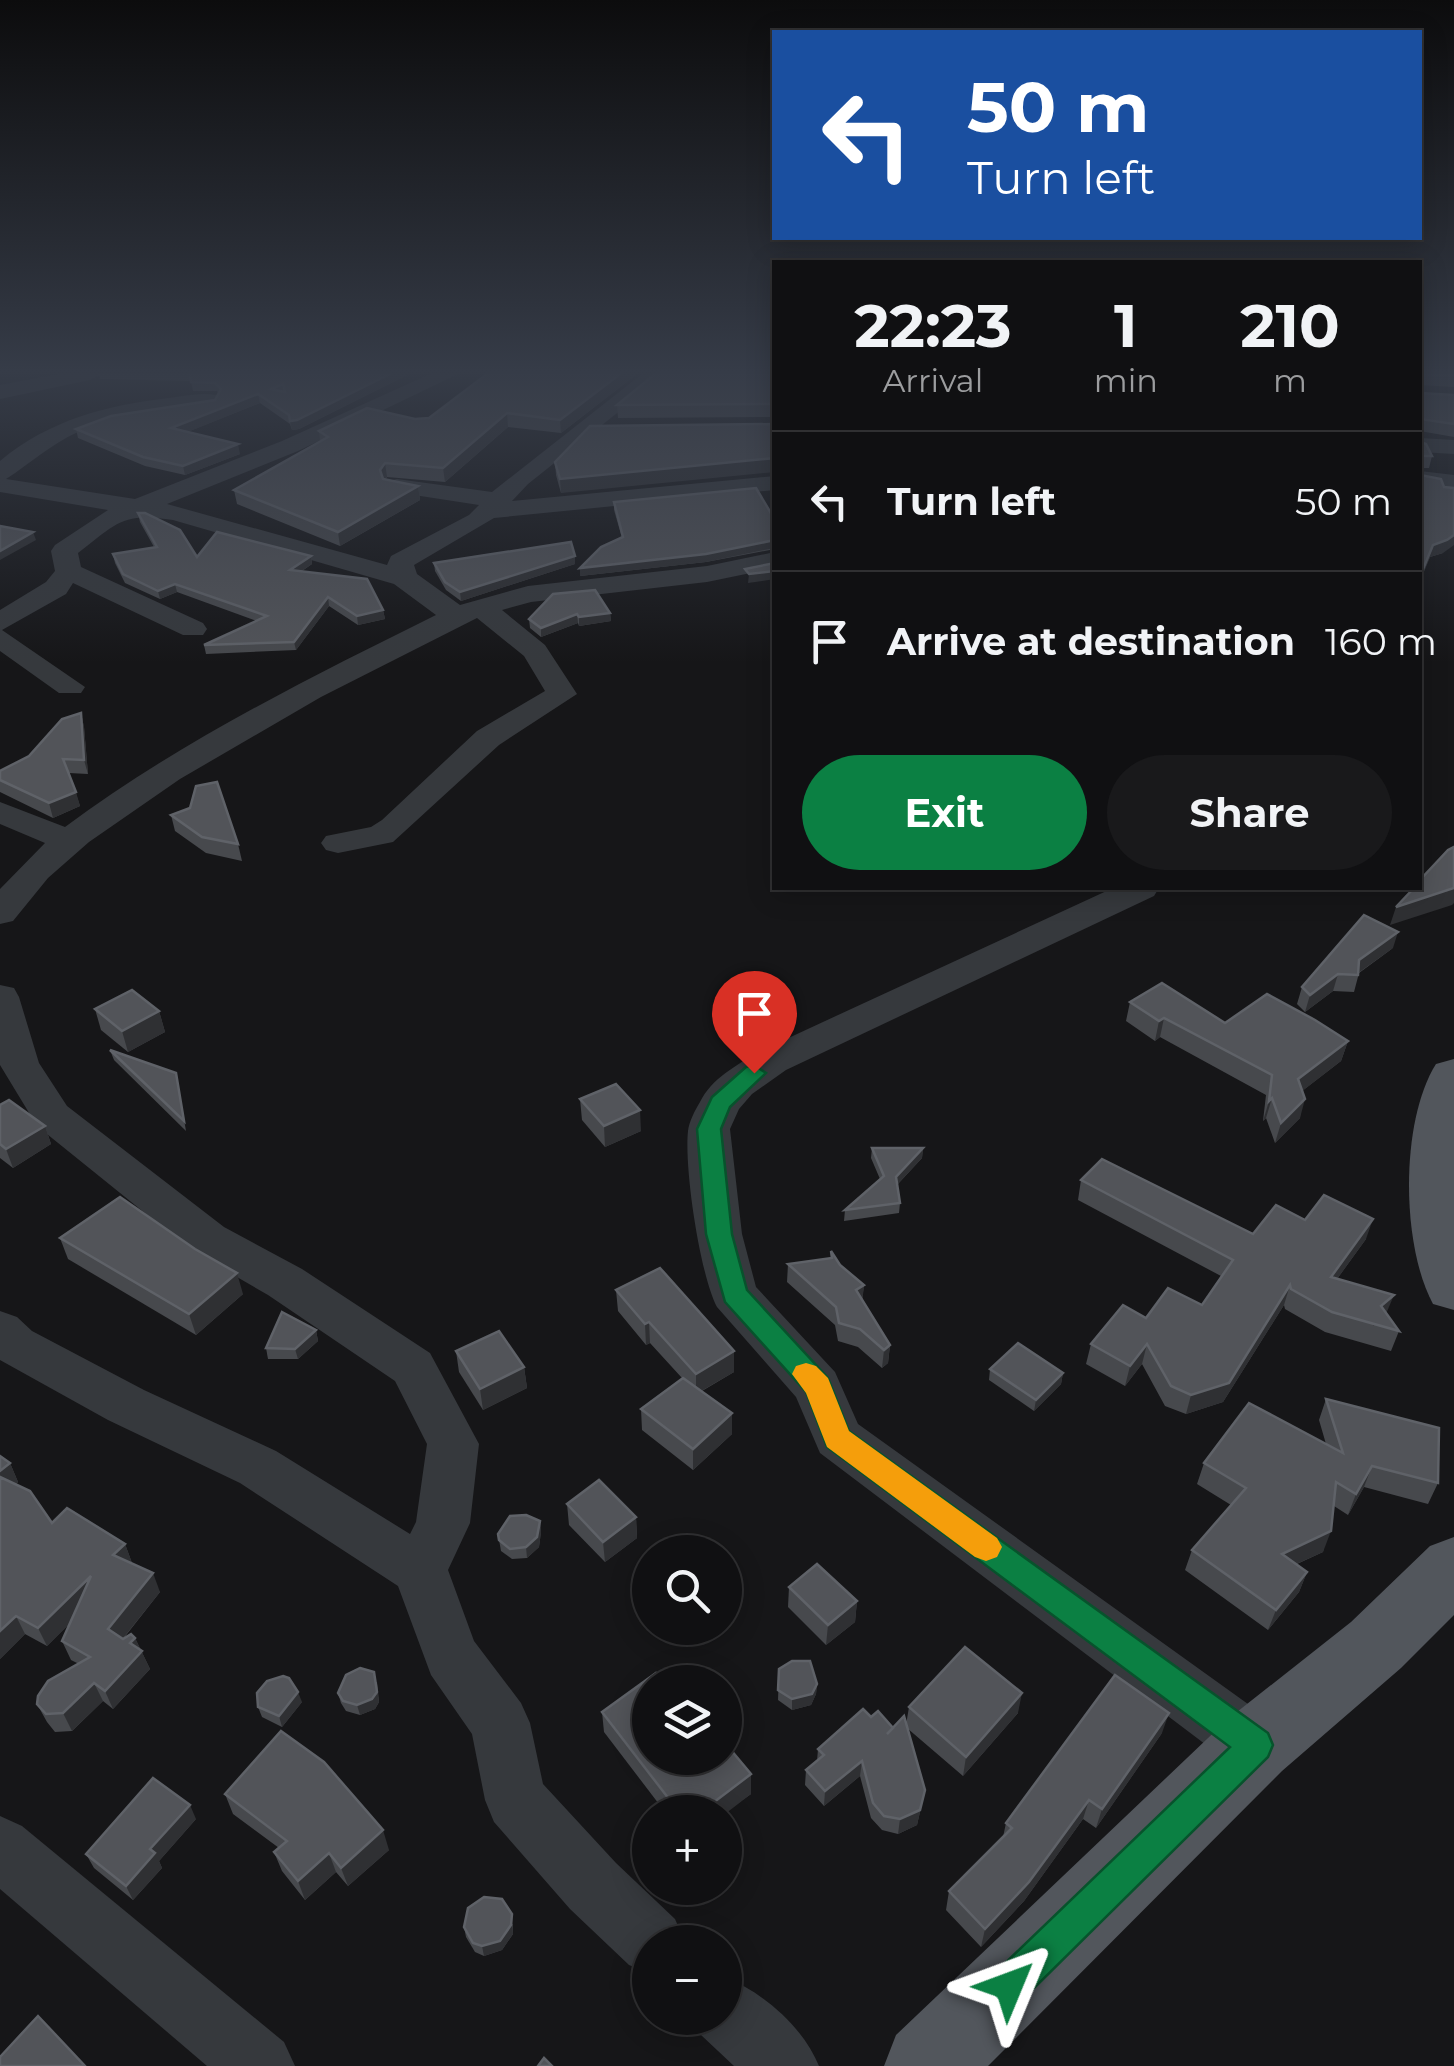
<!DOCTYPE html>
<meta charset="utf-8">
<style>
:root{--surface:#101012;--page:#19191b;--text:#f1f3f6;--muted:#9c9d9f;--line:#303032;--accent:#0b8043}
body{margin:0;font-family:Montserrat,sans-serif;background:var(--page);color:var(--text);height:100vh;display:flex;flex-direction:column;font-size:38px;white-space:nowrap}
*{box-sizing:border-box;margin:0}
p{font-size:32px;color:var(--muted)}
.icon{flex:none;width:55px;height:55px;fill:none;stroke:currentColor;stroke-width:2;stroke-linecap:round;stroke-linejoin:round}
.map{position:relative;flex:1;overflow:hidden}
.drawer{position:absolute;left:772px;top:260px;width:650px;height:630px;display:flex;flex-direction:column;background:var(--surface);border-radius:0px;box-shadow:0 5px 25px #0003,0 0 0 2px var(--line)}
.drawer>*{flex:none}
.top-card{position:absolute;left:772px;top:30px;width:650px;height:210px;border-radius:0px;box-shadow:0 5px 25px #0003,0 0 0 2px var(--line);background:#1a4fa0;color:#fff;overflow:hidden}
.fabs{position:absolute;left:632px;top:1535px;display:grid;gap:20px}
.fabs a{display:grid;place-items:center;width:110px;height:110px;border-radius:50%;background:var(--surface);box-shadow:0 5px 25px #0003,0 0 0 2px var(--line);font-size:50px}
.pin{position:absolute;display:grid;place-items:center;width:85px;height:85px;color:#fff;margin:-102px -42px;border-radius:50% 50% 50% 0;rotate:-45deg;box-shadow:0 0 10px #0007}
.pin .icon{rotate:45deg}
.me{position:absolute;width:110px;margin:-55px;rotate:46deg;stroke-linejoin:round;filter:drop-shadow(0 0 8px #0008)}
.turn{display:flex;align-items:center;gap:35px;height:210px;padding:0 30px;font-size:45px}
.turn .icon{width:130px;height:130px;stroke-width:2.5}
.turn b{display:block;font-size:70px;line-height:85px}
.eta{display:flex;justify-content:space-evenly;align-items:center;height:170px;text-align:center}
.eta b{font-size:60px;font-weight:700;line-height:70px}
.cta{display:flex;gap:20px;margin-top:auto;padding:20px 30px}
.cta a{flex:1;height:115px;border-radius:60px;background:var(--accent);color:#fff;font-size:40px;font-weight:700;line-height:115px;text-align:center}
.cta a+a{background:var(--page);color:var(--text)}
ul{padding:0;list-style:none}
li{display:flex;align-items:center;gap:30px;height:140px;padding:0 30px;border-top:2px solid var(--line)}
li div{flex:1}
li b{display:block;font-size:38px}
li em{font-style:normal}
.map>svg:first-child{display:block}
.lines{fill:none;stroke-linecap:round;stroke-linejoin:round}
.minor{fill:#36393d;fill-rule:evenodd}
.major{fill:#52565c;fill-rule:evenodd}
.wall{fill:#47494d}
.shaded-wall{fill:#2f3033}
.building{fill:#525459;stroke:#5f6268;stroke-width:2.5;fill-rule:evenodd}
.route{fill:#0b8043;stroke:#07532c;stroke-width:2.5}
.slow{fill:#f59e0b}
</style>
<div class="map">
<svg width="1454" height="2066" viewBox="0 0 1454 2066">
<rect width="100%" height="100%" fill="#161618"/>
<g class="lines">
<g class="minor">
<polygon points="58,374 101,374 90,380 0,399 0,385"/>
<path d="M430,374H458L298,451L167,504L387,565L391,556L469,515L479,505L388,491L385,486L388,481L397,479L492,492L642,374H666L528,484L512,501L775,476V490L494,518L414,565L417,574L460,605L528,586L707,566L775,552V568L707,582L531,602L502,610L545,645L577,694L499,745L393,842L338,853L326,850L321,843L326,836L371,827L382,820L477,731L545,691L524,656L477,618L321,697L180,779L89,842L48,878L13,921L0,924V889L45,843L0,824V802L65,827C179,742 309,678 436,615L394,584L173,520C122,512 117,523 78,553L81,567L203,623L207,629L203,635H183L73,583L66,594L2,630L85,687L81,693H59L0,651V610L46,582L55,571L51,551L55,545L108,510L0,492V461C49,420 107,405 169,398C184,396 201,392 216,395L219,400L216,405C170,416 123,413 78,432C51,444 31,463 6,479L135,499L282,441Z"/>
<polygon points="1420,438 1454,440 1454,454 1420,452"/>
<polygon points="1420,471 1454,475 1454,489 1420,485"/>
<path d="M1113,888H1159L1154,896L786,1070L752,1094L739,1109L730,1129L742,1234L756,1287L835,1372L858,1424L1276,1724L1285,1745L1276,1766L1255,1774L1234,1766L820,1453L796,1397L717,1307C700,1275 684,1168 688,1131C689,1122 695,1110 700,1102C712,1078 736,1066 758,1052Z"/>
<polygon points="0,985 14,988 19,997 39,1063 67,1106 224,1227 302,1269 430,1353 479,1444 470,1523 448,1570 474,1641 521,1703 530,1723 543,1784 616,1863 675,1919 685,1942 650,1942 650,1974 629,1965 570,1909 494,1822 485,1800 472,1734 431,1675 398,1586 240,1483 108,1420 0,1360 0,1311 17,1317 32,1331 144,1390 276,1451 410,1534 416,1522 427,1444 395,1381 268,1295 192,1251 37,1126 0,1065"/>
<polygon points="0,1816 22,1826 284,2042 295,2066 207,2066 0,1889"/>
<path d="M725,1977C764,1993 803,2027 819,2066H734L701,2035L694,2018H725Z"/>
</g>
<g class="major">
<path d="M1454,1059V1310L1433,1304C1401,1245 1400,1121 1436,1064Z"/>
<polygon points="1454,1537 1454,1615 1401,1668 1282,1771 988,2066 884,2066 896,2035 1228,1719 1351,1622 1430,1546"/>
</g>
</g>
<g class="wall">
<polygon points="99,374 409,374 299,429 292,430 290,424 260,403 187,432 240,454 185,475 145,466 78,438 76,429 215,400 218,393 217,391 193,391 191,381 100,379"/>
<polygon points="487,374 637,374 561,433 508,427 445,482 387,477 386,479 418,486 420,500 340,546 237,504 234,490 320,441 319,431 429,418"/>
<polygon points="775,374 775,417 618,418 617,405"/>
<polygon points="1420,374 1454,374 1454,387 1420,385 1420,393 1454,395 1454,437 1420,431"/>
<polygon points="775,424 561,493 556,475 555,462"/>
<polygon points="1420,442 1432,456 1429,468 1421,468 1420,475 1443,553 1430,557 1420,581"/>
<polygon points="614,502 775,520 775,549 706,562 580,576 580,568 622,538 614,510"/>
<polygon points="138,513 197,557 311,556 312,564 302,571 383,610 385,619 358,625 329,606 296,650 206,654 204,645 257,621 177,592 160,599 125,583 115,563 113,554 154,547 140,522"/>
<polygon points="434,563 575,564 461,601 446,590 435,571"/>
<polygon points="610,613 611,621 579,626 578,623 541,637 530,628 529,619"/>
<polygon points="81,713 84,727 88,774 69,773 80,806 53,818 0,792 0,771 29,756"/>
<polygon points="171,815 238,844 242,861 206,853 175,831"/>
<polygon points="1393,948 1359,973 1354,992 1333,991 1305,1012 1297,1004 1302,987"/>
<polygon points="1130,1002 1225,1023 1348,1041 1341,1061 1302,1091 1300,1118 1275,1143 1266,1118 1263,1121 1266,1095 1160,1037 1155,1041 1126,1021"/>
<polygon points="95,1009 159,1011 165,1032 128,1052 101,1030"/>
<polygon points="110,1050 176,1073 186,1131 114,1060"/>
<polygon points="580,1099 641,1131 605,1147 582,1120"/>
<polygon points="0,1105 45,1126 51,1144 13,1168 0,1158"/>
<polygon points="872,1148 923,1148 922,1158 897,1185 900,1203 899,1213 844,1221 845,1210 880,1179 871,1158"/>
<polygon points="1081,1180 1253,1234 1305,1220 1366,1239 1337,1279 1387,1314 1399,1331 1391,1351 1325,1332 1285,1309 1284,1305 1223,1402 1186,1414 1165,1406 1142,1364 1125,1386 1086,1364 1091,1344 1146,1318 1202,1305 1221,1276 1078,1200"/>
<polygon points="60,1238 243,1294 196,1335 68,1259"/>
<polygon points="831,1251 840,1265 864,1285 862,1301 890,1345 888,1363 882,1368 858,1347 838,1341 835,1325 787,1282 788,1264 831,1258"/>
<polygon points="616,1290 734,1372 702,1391 732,1413 732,1434 693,1470 642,1430 641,1409 682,1378 650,1343 646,1345 618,1311"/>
<polygon points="316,1330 318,1341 298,1359 268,1359 266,1348"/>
<polygon points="456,1351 524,1367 527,1388 483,1410 459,1372"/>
<polygon points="990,1369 1063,1373 1061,1384 1034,1411 989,1380"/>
<polygon points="1326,1399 1438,1483 1428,1504 1364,1487 1348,1515 1334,1506 1323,1552 1297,1564 1307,1572 1299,1592 1268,1630 1185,1570 1192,1550 1231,1505 1197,1484 1204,1463 1326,1444 1319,1420"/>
<polygon points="10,1463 18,1482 16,1484 52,1523 125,1544 132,1563 160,1592 123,1639 135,1638 150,1669 113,1709 103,1701 72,1731 55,1732 47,1722 37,1704 79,1664 71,1660 62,1641 70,1623 47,1646 25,1634 0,1659"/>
<polygon points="567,1504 636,1517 637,1538 605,1562 569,1525"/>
<polygon points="540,1521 541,1532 539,1547 527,1558 512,1559 501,1551 498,1534"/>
<polygon points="789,1587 857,1601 855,1622 826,1645 788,1607"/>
<polygon points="779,1669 817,1684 816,1694 811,1705 792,1710 778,1700"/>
<polygon points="377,1682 379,1702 375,1709 360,1715 346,1711 341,1703 338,1693"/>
<polygon points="302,1702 282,1727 262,1717 258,1707"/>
<polygon points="909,1707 1018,1713 963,1776 907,1728 925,1790 917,1825 898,1834 882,1830 871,1818 860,1776 824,1806 805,1785 806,1770 817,1761 818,1749 871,1717 893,1728 906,1725"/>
<polygon points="602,1712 751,1794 725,1812 665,1812 604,1732"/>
<polygon points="1162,1733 1096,1828 1083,1819 1024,1901 981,1947 946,1910 949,1891 1003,1837 1006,1823"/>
<polygon points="225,1794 389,1850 348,1886 336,1872 305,1900 282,1871 274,1852 279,1848 233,1814"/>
<polygon points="196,1819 159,1861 162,1868 133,1900 94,1868 86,1854"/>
<polygon points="513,1924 513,1934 502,1950 484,1956 475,1952 466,1937 464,1927"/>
</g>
<g class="shaded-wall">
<polygon points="390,374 409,374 299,429 292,430 290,421"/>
<polygon points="620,374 637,374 561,433 560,420"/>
<polygon points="258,394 260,403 173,438 171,428"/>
<polygon points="507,413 508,427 445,482 443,468"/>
<polygon points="238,444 240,454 185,475 183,466"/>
<polygon points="775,458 775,472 561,493 560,479"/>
<polygon points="385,463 387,477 382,484 380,470"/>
<polygon points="418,486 420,500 340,546 338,532"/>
<polygon points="33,532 36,540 0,560 0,551"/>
<polygon points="1454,535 1454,545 1443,553 1430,557 1420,581 1421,574 1433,545"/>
<polygon points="774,540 774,548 706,562 580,576 580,568"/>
<polygon points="311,556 312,564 291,578 290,570"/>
<polygon points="575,556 575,564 461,601 460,592"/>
<polygon points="775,571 775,579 748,583 749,574"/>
<polygon points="175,584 177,592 160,599 158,591"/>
<polygon points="328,597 329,606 296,650 294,642"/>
<polygon points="383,610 385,619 358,625 357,616"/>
<polygon points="610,613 611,621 579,626 579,617"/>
<polygon points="577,614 578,623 541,637 541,628"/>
<polygon points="81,713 84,727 88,774 84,760"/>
<polygon points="76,792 80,806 53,818 49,803"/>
<polygon points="1454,888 1454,903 1452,905 1390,925 1396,907"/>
<polygon points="1398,932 1393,948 1354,976 1359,960"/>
<polygon points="1338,974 1333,991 1305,1012 1310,995"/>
<polygon points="159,1011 165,1032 128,1052 122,1031"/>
<polygon points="1164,1018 1160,1037 1155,1041 1159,1021"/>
<polygon points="1348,1041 1341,1061 1292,1099 1298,1079"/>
<polygon points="1272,1098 1266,1118 1263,1121 1269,1101"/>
<polygon points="1305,1099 1300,1118 1275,1143 1281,1123"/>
<polygon points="640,1110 641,1131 605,1147 604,1126"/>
<polygon points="45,1126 51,1144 13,1168 6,1149"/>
<polygon points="923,1148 922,1158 895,1187 896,1177"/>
<polygon points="1373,1219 1366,1239 1324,1297 1331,1277"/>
<polygon points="237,1273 243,1294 196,1335 189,1314"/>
<polygon points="864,1285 862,1304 856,1290"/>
<polygon points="1290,1285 1284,1305 1223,1402 1186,1414 1191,1395"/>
<polygon points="1394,1295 1386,1314 1373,1326 1381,1306"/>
<polygon points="649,1322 650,1343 646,1345 645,1324"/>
<polygon points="316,1330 318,1341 298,1359 295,1349"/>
<polygon points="1147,1344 1142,1364 1125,1386 1130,1366"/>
<polygon points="890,1345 888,1363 882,1368 884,1350"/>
<polygon points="734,1351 734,1372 696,1394 696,1374"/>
<polygon points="524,1367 527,1388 483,1410 480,1389"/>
<polygon points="1063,1373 1061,1384 1034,1411 1036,1400"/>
<polygon points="732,1413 732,1434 693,1470 693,1449"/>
<polygon points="10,1463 18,1482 4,1494 0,1485 0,1471"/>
<polygon points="1372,1466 1364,1487 1348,1515 1356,1494"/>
<polygon points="636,1517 637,1538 605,1562 603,1542"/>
<polygon points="540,1521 541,1532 539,1547 527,1558 526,1547"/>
<polygon points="1331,1531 1323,1552 1274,1574 1282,1554"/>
<polygon points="125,1544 132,1563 113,1555"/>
<polygon points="1307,1572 1299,1592 1268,1630 1276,1610"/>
<polygon points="153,1573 160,1592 116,1647 108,1629"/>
<polygon points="91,1576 99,1595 47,1646 38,1628"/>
<polygon points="857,1601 855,1622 826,1645 828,1625"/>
<polygon points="16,1616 25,1634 0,1659 0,1631"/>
<polygon points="135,1638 150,1669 113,1709 105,1691 130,1643"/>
<polygon points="374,1672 379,1702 375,1709 360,1715 357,1705"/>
<polygon points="94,1683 103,1701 72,1731 63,1713"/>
<polygon points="817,1684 816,1694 811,1705 792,1710 792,1699"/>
<polygon points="298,1692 302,1702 282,1727 279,1716"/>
<polygon points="1022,1693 1018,1713 963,1776 966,1757"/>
<polygon points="1169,1713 1162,1733 1096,1828 1102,1809"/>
<polygon points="862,1761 860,1776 824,1806 825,1791"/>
<polygon points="751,1774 751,1794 725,1814 701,1812"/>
<polygon points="925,1790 917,1825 898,1834 900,1819"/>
<polygon points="1089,1800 1083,1819 1024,1901 981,1947 985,1929"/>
<polygon points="190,1805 196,1819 159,1861 162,1868 133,1900 126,1886 150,1849"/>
<polygon points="383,1830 389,1850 348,1886 341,1868"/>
<polygon points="329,1853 336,1872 305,1900 298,1881"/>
<polygon points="512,1914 513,1934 502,1950 484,1956 482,1946"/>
</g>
<g class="building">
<path d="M190,374H390L297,420L290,421L289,415L258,394L171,428L238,444L183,466L143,457L76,429L111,416L215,400L221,389L215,383L191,382ZM283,384L285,392L271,389Z"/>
<polygon points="487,374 620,374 560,420 507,413 443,468 385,463 380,470 383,479 418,486 338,532 234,490 328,437 319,431 367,408 415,419 429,418"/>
<polygon points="655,374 775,374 775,404 617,405"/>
<polygon points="1420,374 1454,374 1454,376 1420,374 1420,393 1454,395 1454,424 1420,419"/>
<polygon points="775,424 775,458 560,479 555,462 590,426"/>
<polygon points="1420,442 1426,444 1432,456 1421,456 1420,475 1441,479 1444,487 1454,488 1454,535 1447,540 1433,545 1421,574 1420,574"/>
<polygon points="756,488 775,520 775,540 706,554 580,568 601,547 623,537 614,502"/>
<polygon points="138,513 145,513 180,530 197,557 217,532 311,556 290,570 367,579 383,610 357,616 328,597 294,642 204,645 267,616 175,584 158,591 123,574 113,554 157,547"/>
<polygon points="0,526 33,532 0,551"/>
<polygon points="571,542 575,556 460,592 445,582 434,563"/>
<polygon points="775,563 775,571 749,574 745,569"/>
<polygon points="595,590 610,613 579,617 577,614 541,628 529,619 553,594"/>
<polygon points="81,713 84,760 63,759 76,792 49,803 0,780 0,771 29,756 62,719"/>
<polygon points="217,782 238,844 202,837 171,815 190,808 196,786"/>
<polygon points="1454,847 1454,888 1396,907 1414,888 1420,888 1420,880 1448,850"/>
<polygon points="1364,915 1398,932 1359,960 1358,975 1338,974 1310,995 1302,987"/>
<polygon points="1162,983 1225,1023 1267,994 1315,1020 1348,1041 1298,1079 1305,1099 1281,1123 1272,1098 1269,1101 1272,1075 1164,1018 1159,1021 1130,1002"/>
<polygon points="132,990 159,1011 122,1031 95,1009"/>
<polygon points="110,1050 176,1073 184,1121"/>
<polygon points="616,1084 640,1110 604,1126 580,1099"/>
<polygon points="9,1100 45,1126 6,1149 0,1144 0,1105"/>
<polygon points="872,1148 923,1148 896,1177 900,1203 845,1210 884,1176"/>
<polygon points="1102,1159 1253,1234 1276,1205 1305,1220 1324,1195 1373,1219 1331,1277 1394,1295 1381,1306 1399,1331 1332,1312 1291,1289 1290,1285 1229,1383 1191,1395 1171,1386 1147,1344 1130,1366 1091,1344 1123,1305 1146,1318 1168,1288 1202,1305 1233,1260 1081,1180"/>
<polygon points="120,1197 195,1249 237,1273 189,1314 60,1238"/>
<polygon points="831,1251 840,1265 864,1285 856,1290 890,1345 884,1350 860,1329 839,1323 836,1307 788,1264 832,1258"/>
<polygon points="660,1268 734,1351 696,1374 649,1322 645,1324 616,1290"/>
<polygon points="282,1312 316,1330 295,1349 266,1348"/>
<polygon points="499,1331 524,1367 480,1389 456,1351"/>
<polygon points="1018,1343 1063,1373 1036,1400 990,1369"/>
<polygon points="683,1378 732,1413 693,1449 641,1409"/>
<polygon points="1326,1399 1439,1428 1438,1483 1372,1466 1356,1494 1336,1482 1331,1531 1282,1554 1307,1572 1276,1610 1192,1550 1246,1488 1204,1463 1249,1403 1343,1453"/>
<polygon points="0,1456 10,1463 0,1471"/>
<polygon points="0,1477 30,1491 52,1523 67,1508 125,1544 113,1555 153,1573 108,1629 123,1639 131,1634 135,1638 130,1643 142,1651 105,1691 94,1683 63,1713 46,1714 37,1704 38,1696 48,1681 90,1657 62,1641 91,1576 38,1628 16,1616 0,1631"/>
<polygon points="599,1480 636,1517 603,1542 567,1504"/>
<polygon points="526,1515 540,1521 537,1537 526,1547 510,1549 499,1540 498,1534 510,1516"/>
<polygon points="817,1564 857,1601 828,1625 789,1587"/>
<polygon points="965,1647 1022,1693 966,1757 909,1707"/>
<polygon points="792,1661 810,1661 817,1684 812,1694 792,1699 778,1690 779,1669"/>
<polygon points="360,1668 374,1672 377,1692 372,1699 357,1705 343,1701 338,1693 346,1675"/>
<polygon points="656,1673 664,1682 650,1682 650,1758 725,1758 725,1743 751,1774 701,1812 679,1812 602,1712"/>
<polygon points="1115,1675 1169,1713 1102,1809 1089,1800 1029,1882 985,1929 949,1891 1012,1828 1006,1823"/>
<polygon points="283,1676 289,1678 298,1692 279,1716 258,1707 257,1693 267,1681"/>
<polygon points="863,1709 871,1717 878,1711 893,1728 887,1734 904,1716 925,1790 920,1810 900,1819 884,1816 873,1803 862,1761 825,1791 806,1770 824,1755 818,1749"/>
<polygon points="281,1731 324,1762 383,1830 341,1868 329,1853 298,1881 274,1852 287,1841 225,1794"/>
<polygon points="153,1778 190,1805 150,1849 155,1853 126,1886 86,1854"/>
<polygon points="484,1897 502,1899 512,1914 511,1925 500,1941 482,1946 473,1943 464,1927 468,1908"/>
<polygon points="38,2016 85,2066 0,2066 0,2057"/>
<polygon points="544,2058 552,2066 538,2066"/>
</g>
<linearGradient id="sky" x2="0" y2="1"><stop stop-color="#0c0c0d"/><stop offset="0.56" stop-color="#363c48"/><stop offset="1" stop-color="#363c48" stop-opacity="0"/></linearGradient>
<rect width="1454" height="663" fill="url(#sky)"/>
<polygon class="route" points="754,1065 766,1073 730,1107 721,1129 732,1234 747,1290 828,1378 849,1431 1268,1733 1273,1745 1268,1757 1023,1999 1009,2005 996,1999 990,1986 996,1972 1230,1747 827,1447 806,1392 725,1302 706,1234 697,1129 712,1097 746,1067"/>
<polygon class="slow" points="806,1363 816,1366 828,1378 849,1431 997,1538 1002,1547 997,1557 986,1561 975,1557 827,1447 806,1393 792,1374 796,1366"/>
</svg>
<div class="fabs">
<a><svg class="icon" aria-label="search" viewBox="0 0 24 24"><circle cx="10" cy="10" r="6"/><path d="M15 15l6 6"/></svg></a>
<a><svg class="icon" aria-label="layers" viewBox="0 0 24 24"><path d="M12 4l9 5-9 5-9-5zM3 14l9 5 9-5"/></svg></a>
<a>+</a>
<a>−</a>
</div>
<div class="pin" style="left:754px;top:1073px;background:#d93025"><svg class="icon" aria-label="arrive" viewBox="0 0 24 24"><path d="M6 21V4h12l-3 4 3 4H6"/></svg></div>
<svg class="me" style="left:1009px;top:1986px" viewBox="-20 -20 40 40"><path d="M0-17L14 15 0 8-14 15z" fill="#0b8043" stroke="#fff" stroke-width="4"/></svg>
<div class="top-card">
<div class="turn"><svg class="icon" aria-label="left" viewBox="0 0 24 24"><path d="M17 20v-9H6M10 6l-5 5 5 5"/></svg><div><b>50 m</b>Turn left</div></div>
</div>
<section class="drawer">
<div class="eta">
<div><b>22:23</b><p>Arrival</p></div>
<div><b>1</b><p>min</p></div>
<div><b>210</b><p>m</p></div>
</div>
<ul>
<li><svg class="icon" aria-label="left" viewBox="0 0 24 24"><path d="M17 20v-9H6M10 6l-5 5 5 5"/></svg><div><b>Turn left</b></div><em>50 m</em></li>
<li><svg class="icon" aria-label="arrive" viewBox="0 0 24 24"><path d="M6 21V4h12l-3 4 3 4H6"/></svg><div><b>Arrive at destination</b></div><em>160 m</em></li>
</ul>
<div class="cta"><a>Exit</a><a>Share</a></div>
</section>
</div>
